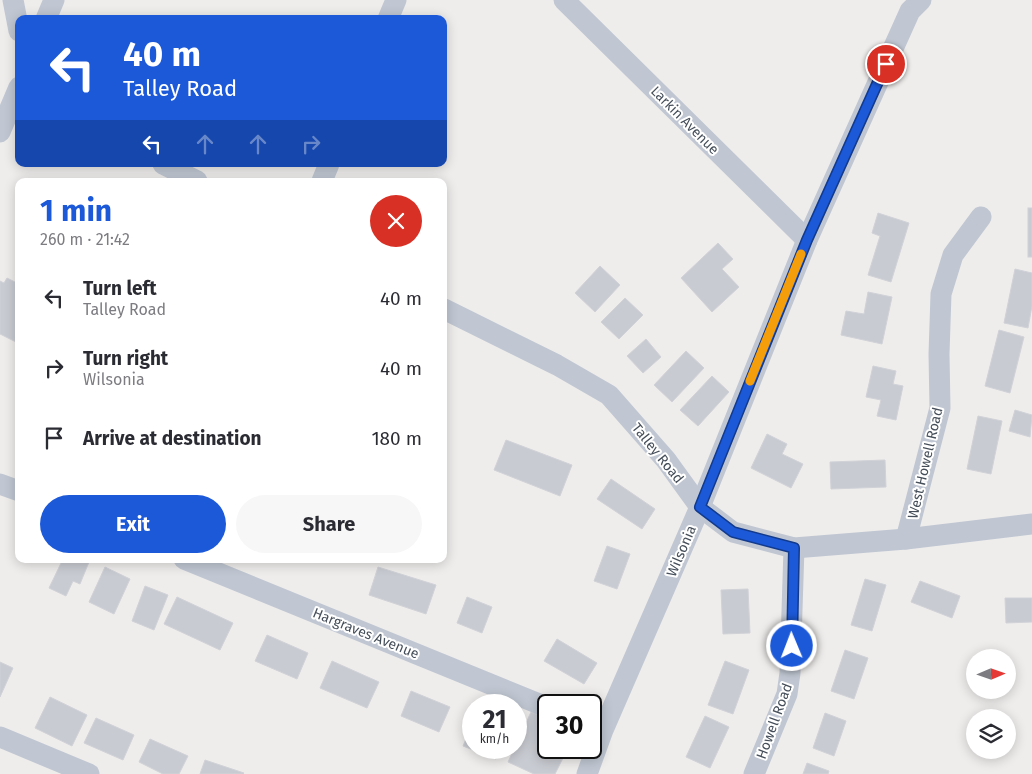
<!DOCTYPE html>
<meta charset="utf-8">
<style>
:root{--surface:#fff;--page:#f7f7f7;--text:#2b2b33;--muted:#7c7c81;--accent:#1c59d9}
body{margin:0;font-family:"Fira Sans",sans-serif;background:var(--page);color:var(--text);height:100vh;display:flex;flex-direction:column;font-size:19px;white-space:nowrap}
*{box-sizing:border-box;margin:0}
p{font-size:16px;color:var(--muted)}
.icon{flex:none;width:28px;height:28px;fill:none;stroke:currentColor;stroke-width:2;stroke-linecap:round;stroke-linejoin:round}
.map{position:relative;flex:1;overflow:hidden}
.details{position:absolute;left:15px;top:178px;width:432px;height:385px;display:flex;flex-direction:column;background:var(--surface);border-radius:10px;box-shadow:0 2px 12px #0003}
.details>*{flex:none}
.top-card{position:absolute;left:15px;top:15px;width:432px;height:152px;border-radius:10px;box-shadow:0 2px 12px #0003;background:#1c59d9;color:#fff;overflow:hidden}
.needle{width:32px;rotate:88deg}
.controls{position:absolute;left:966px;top:649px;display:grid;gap:10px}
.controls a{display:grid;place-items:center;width:50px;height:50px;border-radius:50%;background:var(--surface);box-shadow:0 2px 12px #0003;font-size:25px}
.speed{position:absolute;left:462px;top:694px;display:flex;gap:10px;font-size:25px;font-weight:700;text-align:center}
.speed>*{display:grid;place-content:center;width:65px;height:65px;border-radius:50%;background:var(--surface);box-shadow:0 2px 12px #0003;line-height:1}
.speed small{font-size:12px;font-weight:400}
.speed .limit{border:2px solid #111;border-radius:8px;background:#fff;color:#111}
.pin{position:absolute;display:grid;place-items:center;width:42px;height:42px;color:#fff;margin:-21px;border:2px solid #fff;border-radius:50%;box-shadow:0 1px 5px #0007}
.me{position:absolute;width:55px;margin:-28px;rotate:359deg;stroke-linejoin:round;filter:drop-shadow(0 0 4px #0008)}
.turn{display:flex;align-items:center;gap:18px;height:105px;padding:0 25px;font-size:22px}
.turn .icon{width:65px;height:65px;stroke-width:2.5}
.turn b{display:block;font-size:35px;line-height:42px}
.lanes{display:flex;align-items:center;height:48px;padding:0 25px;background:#0003;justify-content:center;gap:25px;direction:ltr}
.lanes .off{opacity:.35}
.round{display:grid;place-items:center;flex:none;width:52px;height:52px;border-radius:26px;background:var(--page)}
.headline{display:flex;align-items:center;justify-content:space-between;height:85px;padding:0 25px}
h1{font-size:30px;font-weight:700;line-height:38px;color:var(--accent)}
.action{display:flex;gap:10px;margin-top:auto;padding:10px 25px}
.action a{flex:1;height:58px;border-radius:30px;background:var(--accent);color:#fff;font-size:20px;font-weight:700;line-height:58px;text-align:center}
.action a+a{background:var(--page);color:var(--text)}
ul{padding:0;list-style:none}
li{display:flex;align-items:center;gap:15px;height:70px;padding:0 25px}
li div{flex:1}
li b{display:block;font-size:19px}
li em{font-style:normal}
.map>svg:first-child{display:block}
.building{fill:#c9cbd2;stroke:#d0d2d8}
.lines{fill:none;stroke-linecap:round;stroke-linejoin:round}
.minor{stroke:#c0c7d2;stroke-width:21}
.route-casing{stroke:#123a8d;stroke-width:12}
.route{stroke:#1c59d9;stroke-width:9}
.slow{stroke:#f59e0b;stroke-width:9}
.labels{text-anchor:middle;stroke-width:4;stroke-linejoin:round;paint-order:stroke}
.street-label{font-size:14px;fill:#454e59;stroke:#fff}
</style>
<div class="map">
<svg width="1032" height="774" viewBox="0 0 1032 774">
<rect width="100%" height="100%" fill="#efedec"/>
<g class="building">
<rect x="1028" y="208" width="4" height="49"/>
<polygon points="878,213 909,223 891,282 868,275 880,236 872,233"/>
<polygon points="718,243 733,259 722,269 739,287 712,312 681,278"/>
<polygon points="600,266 620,285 595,312 575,293"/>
<polygon points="1015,269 1032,273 1032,306 1028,328 1004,323"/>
<polygon points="7,278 19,284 19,336 16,342 0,334 0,281 4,283"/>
<polygon points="868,292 892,297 882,344 841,335 846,311 864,314"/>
<polygon points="625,298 643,315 619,339 601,322"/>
<polygon points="999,330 1024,337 1010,393 985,386"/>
<polygon points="646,339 661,357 643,373 627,356"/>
<polygon points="686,351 704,368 672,402 654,385"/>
<polygon points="873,366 896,371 893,384 903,386 896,420 877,416 881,400 866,397"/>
<polygon points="712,376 729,392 698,426 680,410"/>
<polygon points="1015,410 1032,415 1030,437 1009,431"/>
<polygon points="978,416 1002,421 991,474 967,469"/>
<polygon points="767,434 787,444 782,454 803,464 791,488 751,468"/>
<polygon points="506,440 572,465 560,496 494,470"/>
<polygon points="885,460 886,487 831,489 830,462"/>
<polygon points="611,479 655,509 642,529 597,499"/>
<polygon points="607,546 630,554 617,589 594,581"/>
<polygon points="63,559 83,559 89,562 80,584 73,581 66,596 49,588"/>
<polygon points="105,567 130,579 114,614 89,602"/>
<polygon points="378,567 436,585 426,614 369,595"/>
<polygon points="865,579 886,585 872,631 851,625"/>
<polygon points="920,581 960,596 952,618 911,602"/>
<polygon points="145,586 168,595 154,630 132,621"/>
<polygon points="748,589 750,633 723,634 721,590"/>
<polygon points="177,597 233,623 220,650 164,624"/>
<polygon points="467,597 492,607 482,633 457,623"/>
<polygon points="1005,598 1032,598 1032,622 1006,623"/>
<polygon points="267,635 308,653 297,679 255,661"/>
<polygon points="557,639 597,663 584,684 544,661"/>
<polygon points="845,650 868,658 854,699 831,691"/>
<polygon points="332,661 379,682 367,708 320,688"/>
<polygon points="725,661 749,670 733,714 708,705"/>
<polygon points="0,662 13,668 0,697"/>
<polygon points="411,691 450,707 439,732 401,716"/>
<polygon points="50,697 87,715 72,746 35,728"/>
<polygon points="531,712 549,720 549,748 568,748 555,774 534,774 508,762"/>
<polygon points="825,713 846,721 834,756 813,748"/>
<polygon points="705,716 729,727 710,768 686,757"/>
<polygon points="96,718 134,735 123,760 84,743"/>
<polygon points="474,720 474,748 500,748 496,759 463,746"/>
<polygon points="150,739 188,756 179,774 163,774 139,762"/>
<polygon points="205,760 244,773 243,774 200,774"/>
<polygon points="807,763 829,771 828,774 803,774"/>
</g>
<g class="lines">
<g class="minor">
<polyline points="13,0 19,31"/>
<polyline points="564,0 807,240"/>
<polyline points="46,19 54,0"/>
<polyline points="388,19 396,0"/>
<polyline points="0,132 19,87"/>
<polyline points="163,164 197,181"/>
<polyline points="322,181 329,164"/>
<polyline points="444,309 557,365 609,395 666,460 700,507 733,532 794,548 906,539 1032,524"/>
<polyline points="0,484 19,491"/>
<polyline points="906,539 940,408 939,354 941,294 953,255 981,217"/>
<polyline points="184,559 549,708"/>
<polyline points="0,737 89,774"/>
<polyline points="587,774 603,730 700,507 807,240 910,11 921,0"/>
<polyline points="754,774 787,694 790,673 794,548"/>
</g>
</g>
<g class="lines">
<defs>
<polyline id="route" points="792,646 794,548 733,532 700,507 807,240 886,64"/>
</defs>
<use href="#route" class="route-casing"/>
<use href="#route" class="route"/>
<polyline class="slow" points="750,381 801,254"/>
</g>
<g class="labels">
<g class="street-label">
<text transform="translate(685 120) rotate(45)" y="5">Larkin Avenue</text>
<text transform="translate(658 453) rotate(51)" y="5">Talley Road</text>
<text transform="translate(925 463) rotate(-77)" y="5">West Howell Road</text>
<text transform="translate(681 551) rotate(-67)" y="5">Wilsonia</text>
<text transform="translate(366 633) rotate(22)" y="5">Hargraves Avenue</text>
<text transform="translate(774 721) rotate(-70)" y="5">Howell Road</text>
</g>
</g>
</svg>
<div class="controls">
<a><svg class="needle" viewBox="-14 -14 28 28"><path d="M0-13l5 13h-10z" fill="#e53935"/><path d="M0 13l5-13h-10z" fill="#7c7c81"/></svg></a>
<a><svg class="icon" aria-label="layers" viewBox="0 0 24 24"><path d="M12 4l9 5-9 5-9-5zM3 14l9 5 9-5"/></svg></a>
</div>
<div class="speed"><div>21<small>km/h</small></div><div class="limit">30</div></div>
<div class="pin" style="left:886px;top:64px;background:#d93025"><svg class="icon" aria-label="arrive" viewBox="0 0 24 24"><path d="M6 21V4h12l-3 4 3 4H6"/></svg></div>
<svg class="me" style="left:792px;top:646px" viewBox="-20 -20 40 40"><circle r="17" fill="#1c59d9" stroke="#fff" stroke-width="3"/><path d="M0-11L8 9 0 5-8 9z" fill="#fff"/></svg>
<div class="top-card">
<div class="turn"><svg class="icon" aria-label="left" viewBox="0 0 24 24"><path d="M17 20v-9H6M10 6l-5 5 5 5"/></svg><div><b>40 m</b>Talley Road</div></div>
<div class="lanes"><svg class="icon" aria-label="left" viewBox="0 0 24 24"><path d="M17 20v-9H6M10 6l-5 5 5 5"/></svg><svg class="icon off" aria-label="ahead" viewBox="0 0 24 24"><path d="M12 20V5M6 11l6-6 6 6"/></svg><svg class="icon off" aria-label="ahead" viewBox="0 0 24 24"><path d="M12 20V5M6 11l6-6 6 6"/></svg><svg class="icon off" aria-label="right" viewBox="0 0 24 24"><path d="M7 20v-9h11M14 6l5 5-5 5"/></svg></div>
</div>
<section class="details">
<div class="headline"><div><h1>1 min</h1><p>260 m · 21:42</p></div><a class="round" style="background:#d93025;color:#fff"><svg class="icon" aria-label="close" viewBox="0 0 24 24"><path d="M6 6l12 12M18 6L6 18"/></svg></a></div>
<ul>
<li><svg class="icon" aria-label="left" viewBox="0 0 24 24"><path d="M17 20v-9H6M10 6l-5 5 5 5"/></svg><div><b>Turn left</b><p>Talley Road</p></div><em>40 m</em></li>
<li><svg class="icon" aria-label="right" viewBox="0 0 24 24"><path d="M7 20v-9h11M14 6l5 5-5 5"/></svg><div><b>Turn right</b><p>Wilsonia</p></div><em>40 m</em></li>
<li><svg class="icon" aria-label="arrive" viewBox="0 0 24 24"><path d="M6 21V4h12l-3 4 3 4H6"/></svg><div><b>Arrive at destination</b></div><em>180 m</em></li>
</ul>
<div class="action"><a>Exit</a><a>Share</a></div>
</section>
</div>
